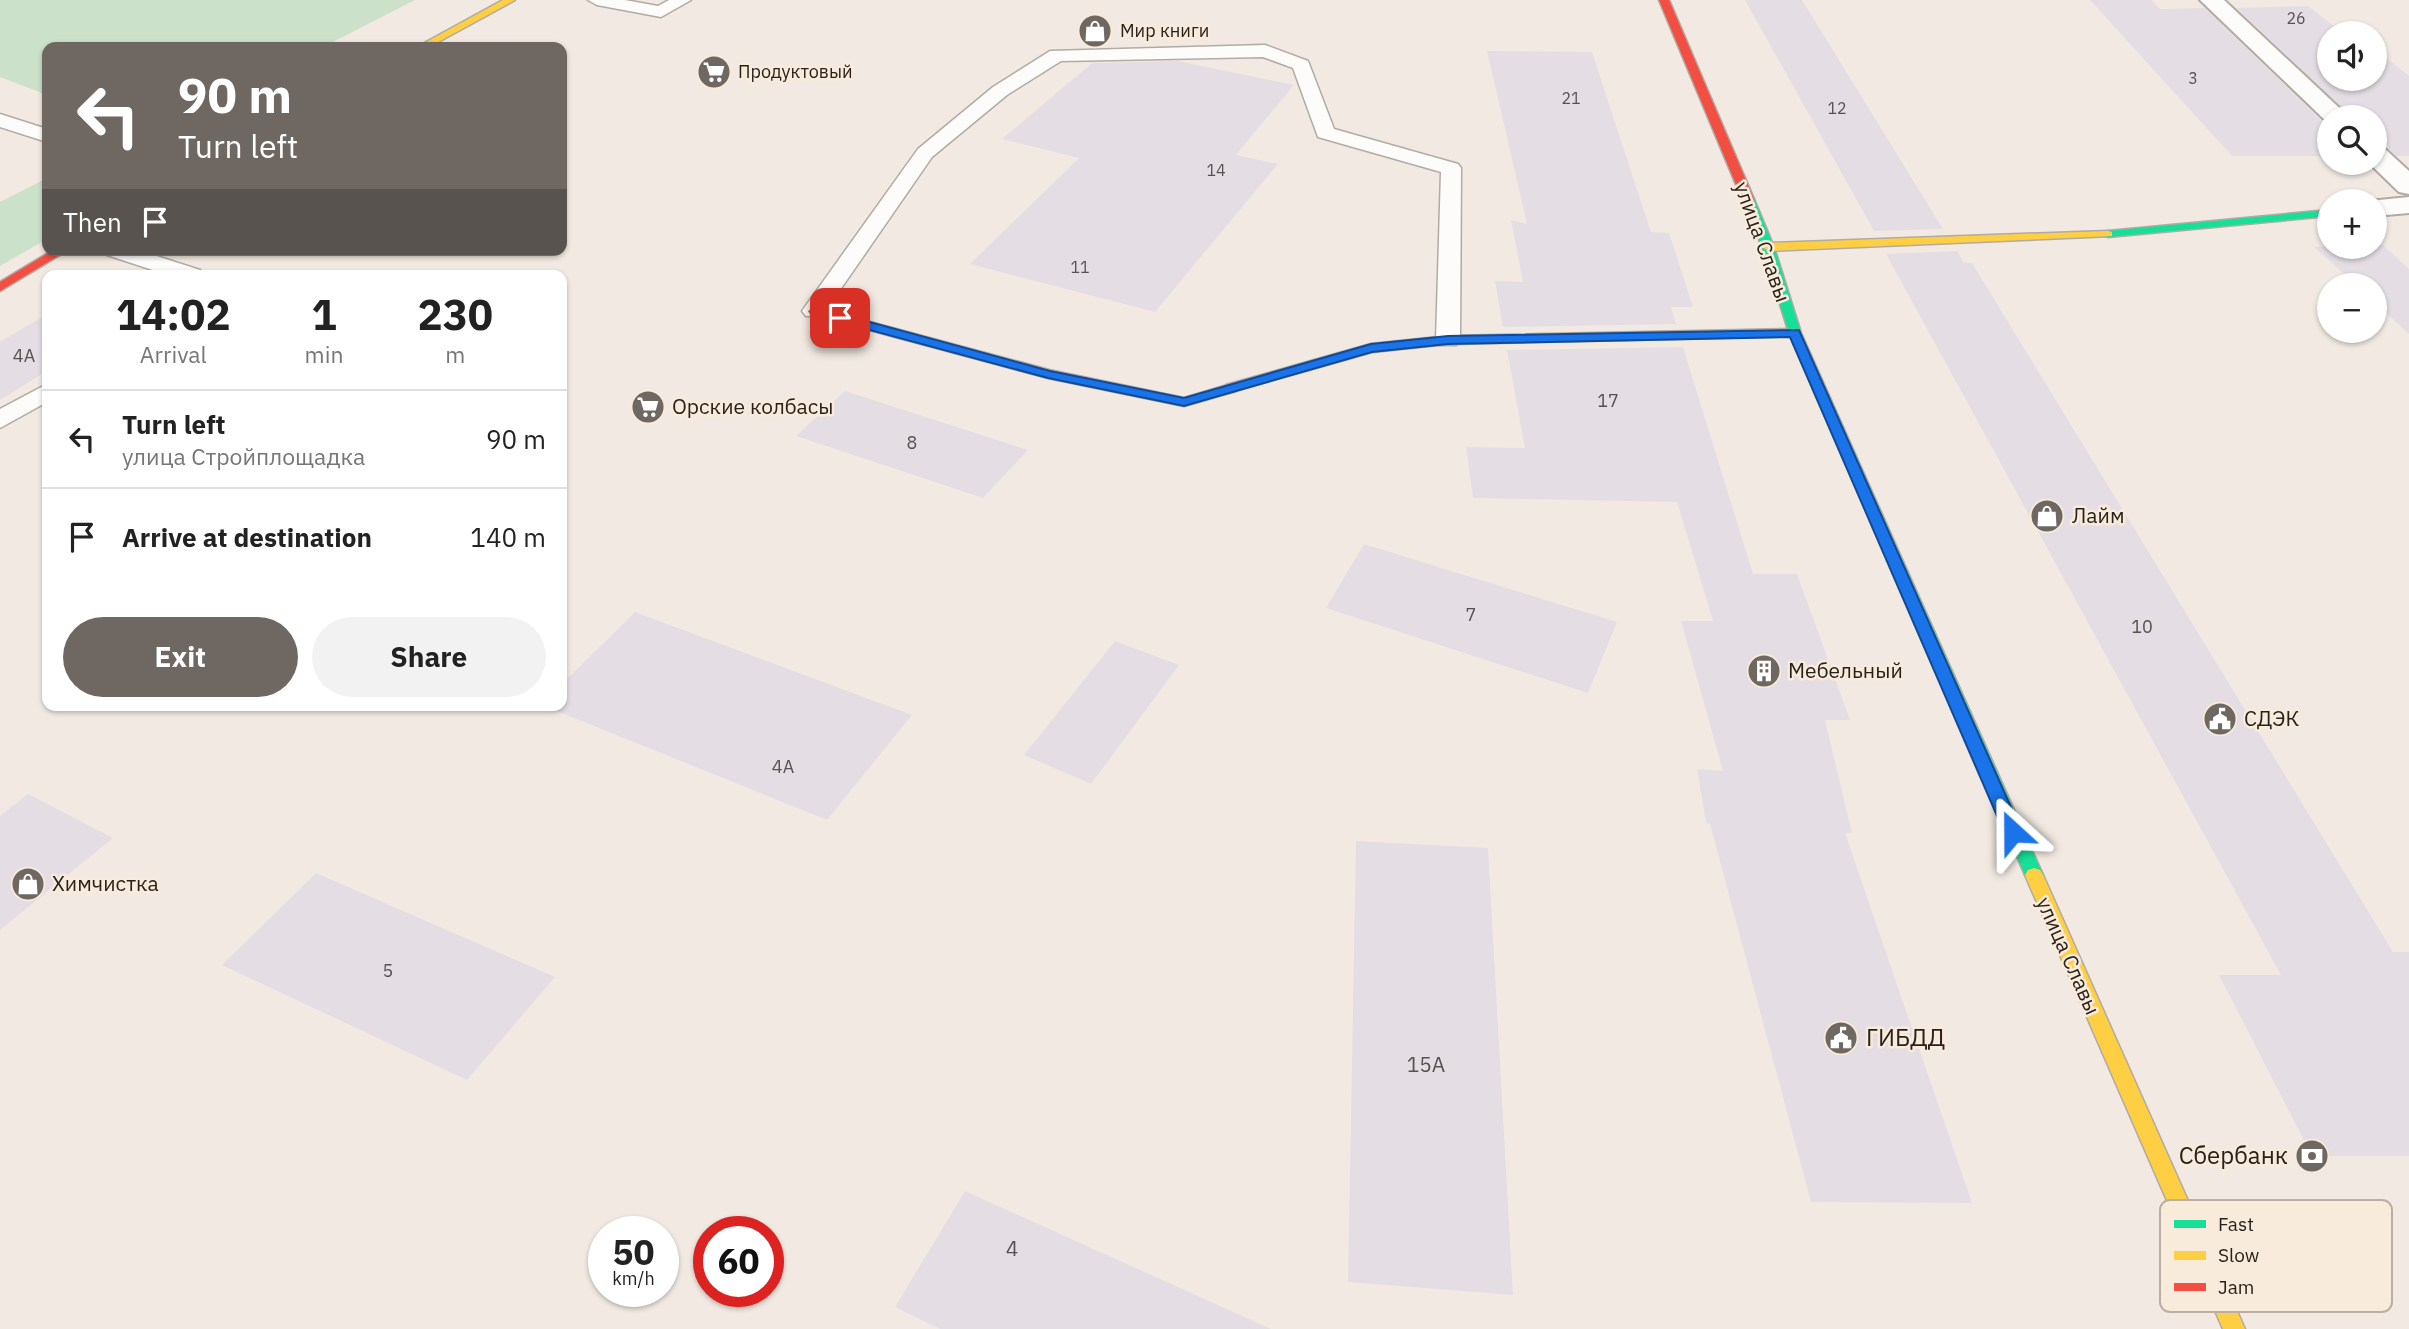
<!DOCTYPE html>
<meta charset="utf-8">
<style>
:root{--surface:#fff;--page:#f2f2f2;--text:#222;--muted:#767676;--line:#e0e0e0;--accent:#6f6862}
body{margin:0;font-family:"IBM Plex Sans",sans-serif;background:var(--page);color:var(--text);height:100vh;display:flex;flex-direction:column;font-size:26px;white-space:nowrap}
*{box-sizing:border-box;margin:0}
p{font-size:23px;color:var(--muted)}
.icon{flex:none;width:38px;height:38px;fill:none;stroke:currentColor;stroke-width:2;stroke-linecap:round;stroke-linejoin:round}
.map{position:relative;flex:1;overflow:hidden}
.drawer{position:absolute;left:42px;top:270px;width:525px;height:441px;display:flex;flex-direction:column;background:var(--surface);border-radius:14px;box-shadow:0 2px 5px #0004}
.drawer>*{flex:none}
.top-card{position:absolute;left:42px;top:42px;width:525px;height:214px;border-radius:14px;box-shadow:0 2px 5px #0004;background:#6f6862;color:#fff;overflow:hidden}
.controls{position:absolute;left:2317px;top:21px;display:grid;gap:14px}
.controls a{display:grid;place-items:center;width:70px;height:70px;border-radius:50%;background:var(--surface);box-shadow:0 2px 5px #0004;font-size:35px}
.speed{position:absolute;left:588px;top:1216px;display:flex;gap:14px;font-size:35px;font-weight:700;text-align:center}
.speed>*{display:grid;place-content:center;width:91px;height:91px;border-radius:50%;background:var(--surface);box-shadow:0 2px 5px #0004;line-height:1}
.speed small{font-size:18px;font-weight:400}
.speed .limit{border:10px solid #d22;background:#fff;color:#111}
.pin{position:absolute;display:grid;place-items:center;width:60px;height:60px;color:#fff;margin:-30px;border-radius:14px;box-shadow:0 4px 10px #0006}
.me{position:absolute;width:77px;margin:-38px;rotate:336deg;stroke-linejoin:round;filter:drop-shadow(0 0 5px #0008)}
.turn{display:flex;align-items:center;gap:24px;height:147px;padding:0 21px;font-size:32px}
.turn .icon{width:91px;height:91px;stroke-width:2.5}
.turn b{display:block;font-size:49px;line-height:60px}
.then{display:flex;align-items:center;height:66px;padding:0 21px;background:#0003;gap:14px;font-size:26px}
.eta{display:flex;justify-content:space-evenly;align-items:center;height:119px;text-align:center}
.eta b{font-size:42px;font-weight:800;line-height:49px}
.primary-button{display:flex;gap:14px;margin-top:auto;padding:14px 21px}
.primary-button a{flex:1;height:80px;border-radius:42px;background:var(--accent);color:#fff;font-size:28px;font-weight:800;line-height:80px;text-align:center}
.primary-button a+a{background:var(--page);color:var(--text)}
ul{padding:0;list-style:none}
li{display:flex;align-items:center;gap:21px;height:98px;padding:0 21px;border-top:2px solid var(--line)}
li div{flex:1}
li b{display:block;font-size:26px}
li em{font-style:normal}
.map>svg:first-child{display:block}
.green{fill:#cce1ca}
.building{fill:#e4dee4}
.lines{fill:none;stroke-linecap:round;stroke-linejoin:round}
.lane-casing{stroke:#b1aba4;stroke-width:3}
.street-casing{stroke:#b1aba4;stroke-width:4}
.fast-casing{stroke:#b1aba4;stroke-width:3}
.slow-casing{stroke:#b1aba4;stroke-width:3}
.jam-casing{stroke:#b1aba4;stroke-width:3}
.lane{fill:#fdfcfb;fill-rule:evenodd}
.street{fill:#fdfcfb;fill-rule:evenodd}
.fast{fill:#16e098;fill-rule:evenodd}
.slow{fill:#ffcf43;fill-rule:evenodd}
.jam{fill:#f24e42;fill-rule:evenodd}
.route{fill:#1a73e8;stroke:#114b97;stroke-width:2}
.labels{text-anchor:middle;stroke-width:5;stroke-linejoin:round;paint-order:stroke}
.far-number-label{font-size:16px;fill:#57514f}
.far-poi-label{font-size:18px;fill:#28221d;stroke:#f9ebdb;text-anchor:start}
.number-label{font-size:18px;fill:#57514f}
.street-label{font-size:21px;fill:#28221d;stroke:#f9ebdb}
.poi-label{font-size:21px;fill:#28221d;stroke:#f9ebdb;text-anchor:start}
.near-number-label{font-size:21px;fill:#57514f}
.near-poi-label{font-size:24px;fill:#28221d;stroke:#f9ebdb;text-anchor:start}
.key{fill:#f9ebdb;stroke:#baafa2;stroke-width:2}
.key-label{font-size:19px;fill:#28221d}
</style>
<div class="map">
<svg width="2409" height="1329" viewBox="0 0 2409 1329">
<rect width="100%" height="100%" fill="#f2eae2"/>
<g class="green">
<polygon points="0,0 415,0 323,47 47,47 47,95 0,77"/>
<polygon points="47,178 47,239 0,266 0,202"/>
</g>
<g class="building">
<polygon points="1745,0 1802,0 1943,229 1874,231"/>
<polygon points="2090,0 2151,0 2160,9 2205,8 2325,124 2329,123 2329,156 2232,156"/>
<polygon points="2308,6 2343,33 2329,33 2329,79 2375,79 2375,59 2388,59 2409,76 2409,156 2396,156 2386,146 2375,144 2375,117 2352,117 2236,8"/>
<polygon points="1487,51 1592,52 1651,232 1669,233 1693,307 1671,307 1676,324 1503,327 1495,281 1523,282 1511,220 1527,224"/>
<polygon points="1178,61 1294,85 1236,155 1278,164 1155,312 970,264 1079,158 1002,139 1092,63"/>
<polygon points="2382,244 2409,269 2409,334 2375,303 2375,285 2356,285 2314,247"/>
<polygon points="1957,251 1964,263 1972,263 2393,952 2409,952 2409,1156 2312,1156 2219,975 2281,975 1886,254"/>
<polygon points="47,314 47,371 0,400 0,342"/>
<polygon points="1683,347 1753,574 1797,574 1850,720 1825,720 1852,833 1845,833 1972,1203 1811,1202 1710,824 1706,823 1697,769 1723,771 1681,621 1713,621 1677,502 1473,498 1466,447 1525,448 1507,350"/>
<polygon points="845,391 1028,450 983,498 796,436"/>
<polygon points="1364,544 1617,622 1588,693 1326,608"/>
<polygon points="635,612 912,715 827,820 542,705 562,705 562,684"/>
<polygon points="1115,641 1179,665 1091,784 1024,755"/>
<polygon points="28,794 113,838 0,930 0,816"/>
<polygon points="1356,841 1488,848 1513,1295 1348,1282"/>
<polygon points="316,873 555,977 467,1080 222,965"/>
<polygon points="965,1191 1271,1329 940,1329 895,1307"/>
</g>
<g class="lines">
<defs>
<g id="lane">
<polygon points="588,0 625,0 658,6 669,0 691,0 661,17 597,5"/>
<polygon points="1265,45 1308,61 1334,129 1458,164 1461,168 1460,340 1456,345 1440,345 1436,340 1441,172 1318,137 1293,68 1263,57 1061,61 1007,95 932,157 822,316 806,316 802,311 918,149 993,87 1050,51"/>
<polygon points="0,114 47,129 47,142 0,127"/>
<polygon points="104,250 138,250 200,270 203,275 168,275 107,255"/>
<polygon points="47,384 47,402 0,428 0,409"/>
</g>
<g id="street">
<polygon points="2200,0 2224,0 2349,117 2329,117 2327,122"/>
<polygon points="2375,146 2384,148 2409,171 2409,194 2399,192 2369,163 2375,163"/>
<polygon points="2409,197 2409,213 2375,216 2375,201 2369,201"/>
</g>
<g id="fast">
<polygon points="1748,196 1754,199 1774,247 1801,333 2043,875 2040,880 2034,882 2028,880 2025,875 1789,333 1762,247 1742,199"/>
<polygon points="2329,210 2329,216 2108,237 2102,234 2108,231"/>
</g>
<g id="slow">
<polygon points="503,0 515,0 429,47 417,47"/>
<polygon points="2108,231 2112,232 2112,236 1768,251 1762,247 1768,243"/>
<polygon points="1795,329 1799,330 1799,336 1448,344 1372,352 1231,392 1224,388 1226,385 1371,344 1448,336"/>
<polygon points="2034,868 2040,870 2043,875 2245,1329 2223,1329 2025,875 2028,870"/>
</g>
<g id="jam">
<polygon points="1659,0 1669,0 1754,199 1752,201 1742,199"/>
<polygon points="53,250 68,250 0,291 0,282"/>
<polygon points="814,307 1049,370 1184,398 1231,384 1238,388 1236,391 1184,406 1048,378 810,314 808,311"/>
</g>
</defs>
<use href="#lane" class="lane-casing"/>
<use href="#street" class="street-casing"/>
<use href="#fast" class="fast-casing"/>
<use href="#slow" class="slow-casing"/>
<use href="#jam" class="jam-casing"/>
<use href="#lane" class="lane"/>
<use href="#street" class="street"/>
<use href="#fast" class="fast"/>
<use href="#slow" class="slow"/>
<use href="#jam" class="jam"/>
</g>
<polygon class="route" points="840,314 1050,371 1184,398 1371,344 1448,336 1799,330 2022,832 2013,839 2004,832 1790,337 1448,344 1372,352 1184,406 1048,378 836,321 834,318"/>
<defs>
<symbol id="shop-disc" viewBox="-11 -11 22 22"><circle r="9.5" fill="#6f6862" stroke="#f9ebdb"/><path d="M-5-2.5h2.3a2.7 3.5 0 0 1 5.4 0H5L5.5 6h-11ZM-1.5-2.5h3a1.5 2.3 0 0 0-3 0Z" fill="#fff"/></symbol>
<symbol id="supermarket-disc" viewBox="-11 -11 22 22"><circle r="9.5" fill="#6f6862" stroke="#f9ebdb"/><path d="M-6-5.5h2.5l.6 2H6L4.5 2H-2.5L-4.4-4H-6ZM-1.5 3.2a1.3 1.3 0 1 0 .1 0ZM3 3.2a1.3 1.3 0 1 0 .1 0Z" fill="#fff"/></symbol>
<symbol id="building-disc" viewBox="-11 -11 22 22"><circle r="9.5" fill="#6f6862" stroke="#f9ebdb"/><path d="M-4-6H4V6H1V3H-1V6H-4ZM-2.5-4.3h1.7v1.8h-1.7ZM.8-4.3h1.7v1.8H.8ZM-2.5-1h1.7V.8h-1.7ZM.8-1h1.7V.8H.8Z" fill="#fff"/></symbol>
<symbol id="civic-disc" viewBox="-11 -11 22 22"><circle r="9.5" fill="#6f6862" stroke="#f9ebdb"/><path d="M-.6-6.5H3V-4.5H.6V-3L4-1V1h2V6H-6V1h2V-1L-.6-3ZM-1.2 2.5V6h2.4V2.5Z" fill="#fff"/></symbol>
<symbol id="bank-disc" viewBox="-11 -11 22 22"><circle r="9.5" fill="#6f6862" stroke="#f9ebdb"/><path d="M-6-4H6V4H-6ZM0-2.3a2.3 2.3 0 1 0 0 4.6a2.3 2.3 0 1 0 0-4.6Z" fill="#fff"/></symbol>
</defs>
<g fill-rule="evenodd">
<use href="#shop-disc" x="1076" y="12" width="38" height="38"/>
<use href="#supermarket-disc" x="695" y="53" width="38" height="38"/>
<use href="#supermarket-disc" x="629" y="388" width="38" height="38"/>
<use href="#shop-disc" x="2028" y="497" width="38" height="38"/>
<use href="#building-disc" x="1745" y="652" width="38" height="38"/>
<use href="#civic-disc" x="2201" y="700" width="38" height="38"/>
<use href="#shop-disc" x="9" y="865" width="38" height="38"/>
<use href="#civic-disc" x="1822" y="1019" width="38" height="38"/>
<use href="#bank-disc" x="2293" y="1137" width="38" height="38"/>
</g>
<g class="labels">
<g class="far-number-label">
<text x="2296" y="24">26</text>
<text x="2193" y="84">3</text>
<text x="1571" y="104">21</text>
<text x="1837" y="114">12</text>
<text x="1216" y="176">14</text>
<text x="1080" y="273">11</text>
</g>
<g class="far-poi-label">
<text x="1120" y="37">Мир книги</text>
<text x="738" y="78">Продуктовый</text>
</g>
<g class="number-label">
<text x="24" y="362">4А</text>
<text x="1608" y="407">17</text>
<text x="912" y="449">8</text>
<text x="1471" y="621">7</text>
<text x="2142" y="633">10</text>
<text x="783" y="773">4А</text>
<text x="388" y="977">5</text>
</g>
<g class="street-label">
<text transform="translate(1762 242) rotate(70)" y="7">улица Славы</text>
<text transform="translate(2068 956) rotate(66)" y="7">улица Славы</text>
</g>
<g class="poi-label">
<text x="672" y="414">Орские колбасы</text>
<text x="2072" y="523">Лайм</text>
<text x="1788" y="678">Мебельный</text>
<text x="2244" y="726">СДЭК</text>
<text x="52" y="891">Химчистка</text>
</g>
<g class="near-number-label">
<text x="1426" y="1072">15А</text>
<text x="1012" y="1256">4</text>
</g>
<g class="near-poi-label">
<text x="1866" y="1046">ГИБДД</text>
<text x="2288" y="1164" text-anchor="end">Сбербанк</text>
</g>
</g>
<rect x="2160" y="1200" width="232" height="112" rx="10" class="key"/>
<rect x="2174" y="1220" width="32" height="8" fill="#16e098"/>
<rect x="2174" y="1251" width="32" height="9" fill="#ffcf43"/>
<rect x="2174" y="1283" width="32" height="8" fill="#f24e42"/>
<g class="key-label">
<text x="2218" y="1231">Fast</text>
<text x="2218" y="1262">Slow</text>
<text x="2218" y="1294">Jam</text>
</g>
</svg>
<div class="controls">
<a><svg class="icon" aria-label="sound" viewBox="0 0 24 24"><path d="M4 9h4l5-4v14l-5-4H4zM17 9q2 3 0 6"/></svg></a>
<a><svg class="icon" aria-label="search" viewBox="0 0 24 24"><circle cx="10" cy="10" r="6"/><path d="M15 15l6 6"/></svg></a>
<a>+</a>
<a>−</a>
</div>
<div class="speed"><div>50<small>km/h</small></div><div class="limit">60</div></div>
<div class="pin" style="left:840px;top:318px;background:#d93025"><svg class="icon" aria-label="arrive" viewBox="0 0 24 24"><path d="M6 21V4h12l-3 4 3 4H6"/></svg></div>
<svg class="me" style="left:2013px;top:832px" viewBox="-20 -20 40 40"><path d="M0-17L14 15 0 8-14 15z" fill="#1a73e8" stroke="#fff" stroke-width="4"/></svg>
<div class="top-card">
<div class="turn"><svg class="icon" aria-label="left" viewBox="0 0 24 24"><path d="M17 20v-9H6M10 6l-5 5 5 5"/></svg><div><b>90 m</b>Turn left</div></div>
<div class="then">Then<svg class="icon" aria-label="arrive" viewBox="0 0 24 24"><path d="M6 21V4h12l-3 4 3 4H6"/></svg></div>
</div>
<section class="drawer">
<div class="eta">
<div><b>14:02</b><p>Arrival</p></div>
<div><b>1</b><p>min</p></div>
<div><b>230</b><p>m</p></div>
</div>
<ul>
<li><svg class="icon" aria-label="left" viewBox="0 0 24 24"><path d="M17 20v-9H6M10 6l-5 5 5 5"/></svg><div><b>Turn left</b><p>улица Стройплощадка</p></div><em>90 m</em></li>
<li><svg class="icon" aria-label="arrive" viewBox="0 0 24 24"><path d="M6 21V4h12l-3 4 3 4H6"/></svg><div><b>Arrive at destination</b></div><em>140 m</em></li>
</ul>
<div class="primary-button"><a>Exit</a><a>Share</a></div>
</section>
</div>
